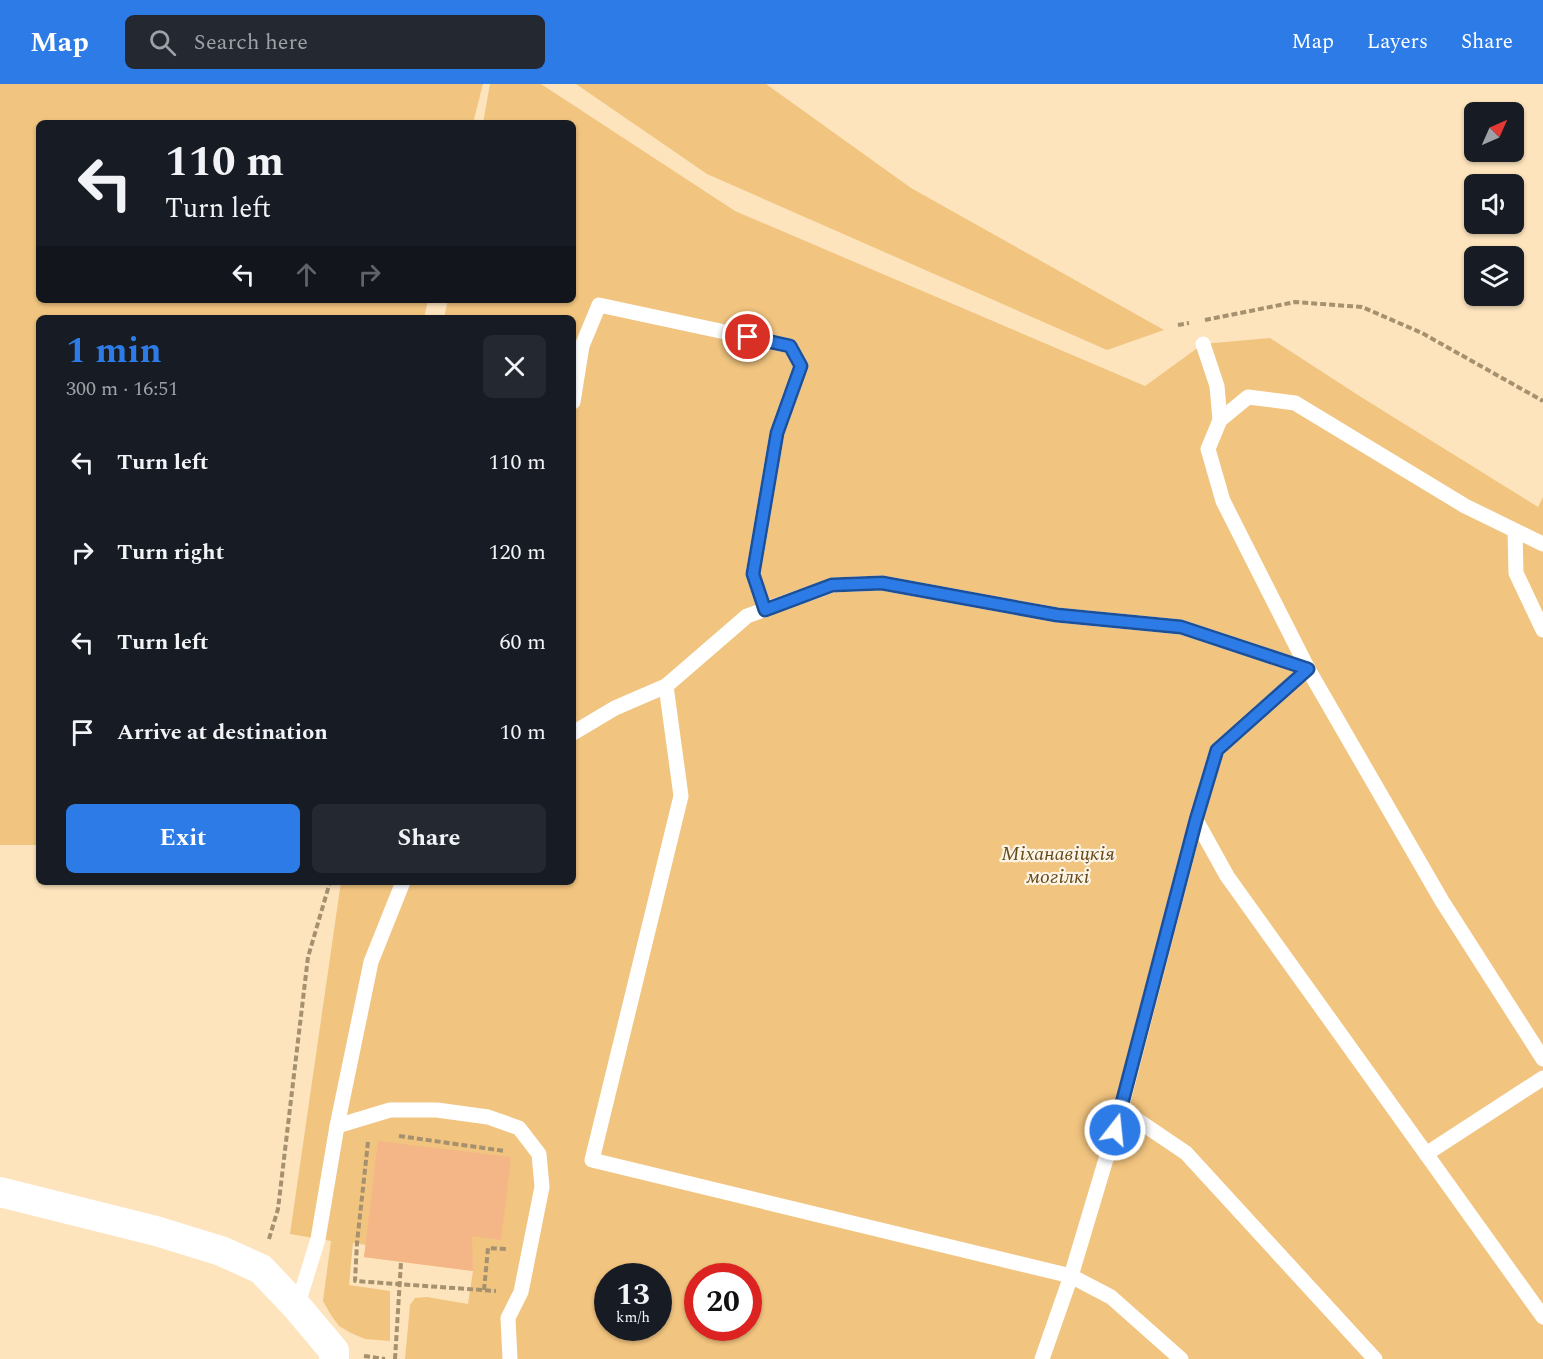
<!DOCTYPE html>
<meta charset="utf-8">
<style>
:root{--surface:#171b24;--page:#242831;--text:#f1f3f6;--muted:#9ea1a6;--accent:#2d7be7}
body{margin:0;font-family:Spectral,serif;background:var(--page);color:var(--text);height:100vh;display:flex;flex-direction:column;font-size:22px;white-space:nowrap}
*{box-sizing:border-box;margin:0}
p{font-size:20px;color:var(--muted)}
.icon{flex:none;width:33px;height:33px;fill:none;stroke:currentColor;stroke-width:2;stroke-linecap:round;stroke-linejoin:round}
.map{position:relative;flex:1;overflow:hidden}
.drawer{position:absolute;left:36px;top:231px;width:540px;height:570px;display:flex;flex-direction:column;background:var(--surface);border-radius:9px;box-shadow:0 2px 4px #0004}
.drawer>*{flex:none}
.top-card{position:absolute;left:36px;top:36px;width:540px;height:183px;border-radius:9px;box-shadow:0 2px 4px #0004;background:#171b24;color:var(--text);overflow:hidden}
.needle{width:39px;rotate:45deg}
.fabs{position:absolute;left:1464px;top:18px;display:grid;gap:12px}
.fabs a{display:grid;place-items:center;width:60px;height:60px;border-radius:9px;background:var(--surface);box-shadow:0 2px 4px #0004;font-size:30px}
.speed{position:absolute;left:594px;top:1179px;display:flex;gap:12px;font-size:30px;font-weight:700;text-align:center}
.speed>*{display:grid;place-content:center;width:78px;height:78px;border-radius:50%;background:var(--surface);box-shadow:0 2px 4px #0004;line-height:1}
.speed small{font-size:15px;font-weight:400}
.speed .limit{border:9px solid #d22;background:#fff;color:#111}
.pin{position:absolute;display:grid;place-items:center;width:51px;height:51px;color:#fff;margin:-26px;border:3px solid #fff;border-radius:50%;box-shadow:0 2px 6px #0007}
.me{position:absolute;width:66px;margin:-33px;rotate:16deg;stroke-linejoin:round;filter:drop-shadow(0 0 4px #0008)}
.turn{display:flex;align-items:center;gap:21px;height:126px;padding:0 30px;font-size:27px}
.turn .icon{width:78px;height:78px;stroke-width:2.5}
.turn b{display:block;font-size:42px;line-height:51px}
.lanes{display:flex;align-items:center;height:57px;padding:0 30px;background:#0003;justify-content:center;gap:30px;direction:ltr}
.lanes .off{opacity:.35}
.round{display:grid;place-items:center;flex:none;width:63px;height:63px;border-radius:9px;background:var(--page)}
.head{display:flex;align-items:center;justify-content:space-between;height:102px;padding:0 30px}
h1{font-size:36px;font-weight:700;line-height:45px;color:var(--accent)}
.cta{display:flex;gap:12px;margin-top:auto;padding:12px 30px}
.cta a{flex:1;height:69px;border-radius:9px;background:var(--accent);color:#fff;font-size:24px;font-weight:700;line-height:69px;text-align:center}
.cta a+a{background:var(--page);color:var(--text)}
ul{padding:0;list-style:none}
li{display:flex;align-items:center;gap:18px;height:90px;padding:0 30px}
li div{flex:1}
li b{display:block;font-size:22px}
li em{font-style:normal}
header{display:flex;align-items:center;gap:36px;box-sizing:border-box;height:84px;padding:0 30px;background:var(--accent);color:#fff}
header strong{font-size:28px}
nav{display:flex;gap:33px;margin-inline-start:auto;font-size:21px}
.search{width:420px;height:54px;background:var(--page);display:flex;align-items:center;gap:15px;box-sizing:border-box;padding:0 21px;border-radius:9px;color:var(--muted);font-size:22px}
.map>svg:first-child{display:block}
.green{fill:#f1c47f;fill-rule:evenodd}
.building{fill:#f5b687}
.lines{fill:none;stroke-linecap:round;stroke-linejoin:round}
.path{stroke:#a5916f;stroke-width:4;stroke-dasharray:6 3;stroke-linecap:butt}
.service{stroke:#fff;stroke-width:15}
.minor{stroke:#fff;stroke-width:30}
.route-casing{stroke:#1d5096;stroke-width:15}
.route{stroke:#2d7be7;stroke-width:10}
.labels{text-anchor:middle;stroke-width:4.5;stroke-linejoin:round;paint-order:stroke}
.park-label{font-size:20px;font-style:italic;fill:#654a1b;stroke:#fcf4e7}
</style>
<header>
<strong>Map</strong>
<div class="search"><svg class="icon" aria-label="search" viewBox="0 0 24 24"><circle cx="10" cy="10" r="6"/><path d="M15 15l6 6"/></svg>Search here</div>
<nav><a>Map</a><a>Layers</a><a>Share</a></nav>
</header>
<div class="map">
<svg width="1543" height="1275" viewBox="0 0 1543 1275">
<rect width="100%" height="100%" fill="#fde4bd"/>
<g class="green">
<polygon points="0,0 483,0 473,39 39,39 39,216 428,216 424,234 39,234 39,761 0,761"/>
<path d="M490,0H541L735,127L1145,302L1203,260L1270,254L1361,313L1538,423L1543,413V1275H405L410,1221L415,1214L427,1213L468,1220L473,1187L364,1173L366,1161L353,1159L349,1201L390,1207V1257L365,1255L351,1249L339,1242L331,1231L323,1217L331,1157L290,1150L341,798H573V234H444L448,216H573V39H483ZM608,1192H658V1244H608ZM698,1192H748V1244H698Z"/>
<polygon points="576,0 766,0 911,104 1164,246 1107,266 707,90"/>
</g>
<polygon class="building" points="378,1057 511,1073 501,1156 472,1152 473,1187 364,1173"/>
<g class="lines">
<g class="path">
<polyline points="1205,236 1295,218 1362,223 1422,249 1543,317"/>
<polyline points="1178,241 1189,239"/>
<polyline points="399,1052 505,1067"/>
<polyline points="368,1058 357,1159 355,1197 496,1207"/>
<polyline points="269,1155 278,1125 308,873 330,798"/>
<polyline points="484,1206 488,1164 506,1165"/>
<polyline points="364,1272 385,1275"/>
<polyline points="395,1275 401,1178"/>
</g>
<g class="service">
<polyline points="1203,260 1217,302 1220,336"/>
<polyline points="573,318 582,262 599,221 790,262 801,282 777,349 753,490 765,526"/>
<polyline points="1515,447 1516,489 1543,546"/>
<polyline points="1543,460 1465,422 1295,319 1248,313 1220,336 1208,365 1223,417 1308,585 1442,817 1543,975"/>
<polyline points="666,602 681,712 592,1076 1071,1192 1111,1213 1181,1275"/>
<polyline points="573,649 615,624 666,602 747,532 833,501 882,499 1057,531 1181,543 1308,585"/>
<polyline points="1196,736 1227,792 1543,1233"/>
<polyline points="1121,1025 1186,1069 1375,1275"/>
<polyline points="337,1042 390,1026 437,1026 488,1033 519,1044 539,1070 542,1103 521,1208 508,1234 510,1275"/>
<polyline points="1426,1070 1543,994"/>
<polyline points="297,1223 318,1155 337,1042 371,878 403,798"/>
<polyline points="1042,1275 1071,1192 1121,1025 1196,736 1217,666 1308,585"/>
</g>
<polyline class="minor" points="0,1108 156,1147 221,1167 261,1185 297,1223 334,1267 334,1275"/>
</g>
<g class="lines">
<defs>
<polyline id="route" points="748,253 790,262 801,282 777,349 753,490 765,526 832,501 882,499 1057,531 1181,543 1308,585 1217,666 1196,736 1115,1046"/>
</defs>
<use href="#route" class="route-casing"/>
<use href="#route" class="route"/>
</g>
<g class="labels">
<g class="park-label">
<text x="1058" y="776">Міханавіцкія<tspan x="1058" dy="23">могілкі</tspan></text>
</g>
</g>
</svg>
<div class="fabs">
<a><svg class="needle" viewBox="-14 -14 28 28"><path d="M0-13l5 13h-10z" fill="#e53935"/><path d="M0 13l5-13h-10z" fill="#9ea1a6"/></svg></a>
<a><svg class="icon" aria-label="sound" viewBox="0 0 24 24"><path d="M4 9h4l5-4v14l-5-4H4zM17 9q2 3 0 6"/></svg></a>
<a><svg class="icon" aria-label="layers" viewBox="0 0 24 24"><path d="M12 4l9 5-9 5-9-5zM3 14l9 5 9-5"/></svg></a>
</div>
<div class="speed"><div>13<small>km/h</small></div><div class="limit">20</div></div>
<div class="pin" style="left:748px;top:253px;background:#d93025"><svg class="icon" aria-label="arrive" viewBox="0 0 24 24"><path d="M6 21V4h12l-3 4 3 4H6"/></svg></div>
<svg class="me" style="left:1115px;top:1046px" viewBox="-20 -20 40 40"><circle r="17" fill="#2d7be7" stroke="#fff" stroke-width="3"/><path d="M0-11L8 9 0 5-8 9z" fill="#fff"/></svg>
<div class="top-card">
<div class="turn"><svg class="icon" aria-label="left" viewBox="0 0 24 24"><path d="M17 20v-9H6M10 6l-5 5 5 5"/></svg><div><b>110 m</b>Turn left</div></div>
<div class="lanes"><svg class="icon" aria-label="left" viewBox="0 0 24 24"><path d="M17 20v-9H6M10 6l-5 5 5 5"/></svg><svg class="icon off" aria-label="ahead" viewBox="0 0 24 24"><path d="M12 20V5M6 11l6-6 6 6"/></svg><svg class="icon off" aria-label="right" viewBox="0 0 24 24"><path d="M7 20v-9h11M14 6l5 5-5 5"/></svg></div>
</div>
<section class="drawer">
<div class="head"><div><h1>1 min</h1><p>300 m · 16:51</p></div><a class="round"><svg class="icon" aria-label="close" viewBox="0 0 24 24"><path d="M6 6l12 12M18 6L6 18"/></svg></a></div>
<ul>
<li><svg class="icon" aria-label="left" viewBox="0 0 24 24"><path d="M17 20v-9H6M10 6l-5 5 5 5"/></svg><div><b>Turn left</b></div><em>110 m</em></li>
<li><svg class="icon" aria-label="right" viewBox="0 0 24 24"><path d="M7 20v-9h11M14 6l5 5-5 5"/></svg><div><b>Turn right</b></div><em>120 m</em></li>
<li><svg class="icon" aria-label="left" viewBox="0 0 24 24"><path d="M17 20v-9H6M10 6l-5 5 5 5"/></svg><div><b>Turn left</b></div><em>60 m</em></li>
<li><svg class="icon" aria-label="arrive" viewBox="0 0 24 24"><path d="M6 21V4h12l-3 4 3 4H6"/></svg><div><b>Arrive at destination</b></div><em>10 m</em></li>
</ul>
<div class="cta"><a>Exit</a><a>Share</a></div>
</section>
</div>
